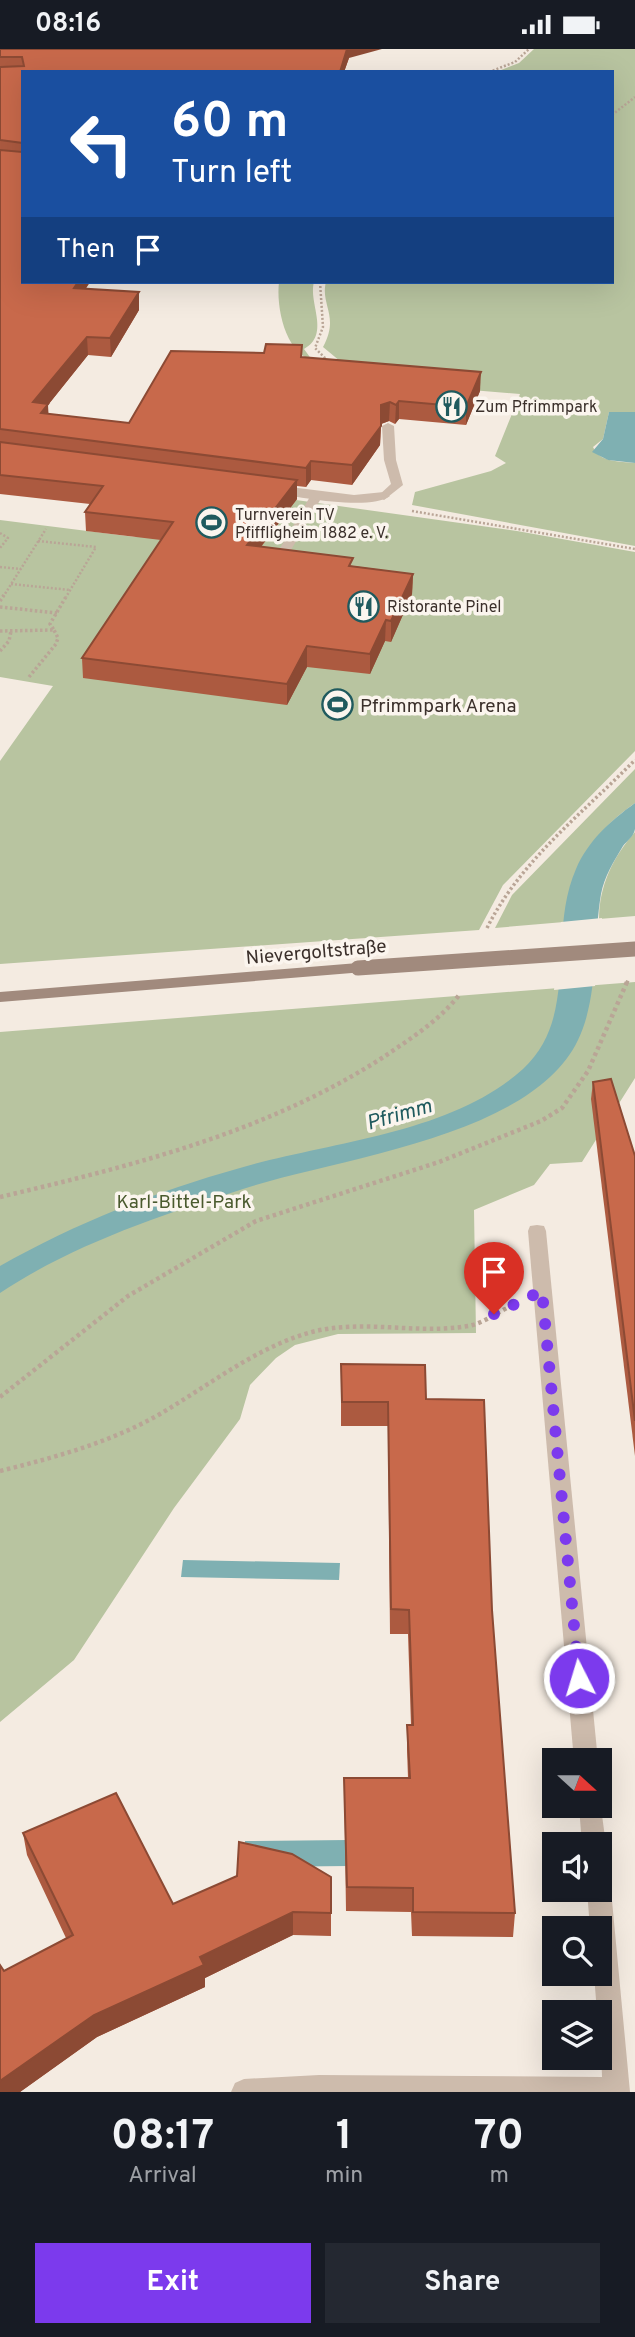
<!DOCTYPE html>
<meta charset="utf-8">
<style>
:root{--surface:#171b24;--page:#242831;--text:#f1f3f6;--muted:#9ea1a6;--accent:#7c3aed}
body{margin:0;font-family:Overpass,sans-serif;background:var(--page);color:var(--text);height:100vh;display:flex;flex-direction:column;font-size:26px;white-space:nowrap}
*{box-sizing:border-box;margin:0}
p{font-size:23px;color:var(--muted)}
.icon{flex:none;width:38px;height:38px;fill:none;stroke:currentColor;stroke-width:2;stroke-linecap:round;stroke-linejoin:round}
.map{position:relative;height:2043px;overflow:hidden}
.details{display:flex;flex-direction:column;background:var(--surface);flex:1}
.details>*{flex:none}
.top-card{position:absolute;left:21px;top:21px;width:593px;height:214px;border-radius:0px;box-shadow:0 7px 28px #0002;background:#1a4fa0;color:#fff;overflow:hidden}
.needle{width:46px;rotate:111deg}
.buttons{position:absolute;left:542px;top:1699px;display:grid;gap:14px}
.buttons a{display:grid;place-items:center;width:70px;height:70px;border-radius:0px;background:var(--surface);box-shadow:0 7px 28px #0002;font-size:35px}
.pin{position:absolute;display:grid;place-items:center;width:60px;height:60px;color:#fff;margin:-72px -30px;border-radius:50% 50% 50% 0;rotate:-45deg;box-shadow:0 0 7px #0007}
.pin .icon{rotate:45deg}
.me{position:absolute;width:77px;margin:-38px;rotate:355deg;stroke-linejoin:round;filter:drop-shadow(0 0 5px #0008)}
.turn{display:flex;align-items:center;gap:24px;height:147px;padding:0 35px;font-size:32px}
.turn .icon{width:91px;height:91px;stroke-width:2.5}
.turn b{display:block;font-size:49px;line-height:60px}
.then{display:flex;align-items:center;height:66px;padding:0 35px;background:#0003;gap:14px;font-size:26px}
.eta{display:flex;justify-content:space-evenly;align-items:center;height:119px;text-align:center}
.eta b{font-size:42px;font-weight:700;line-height:49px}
.primary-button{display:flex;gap:14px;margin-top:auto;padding:14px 35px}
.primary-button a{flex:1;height:80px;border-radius:0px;background:var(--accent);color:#fff;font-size:28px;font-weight:700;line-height:80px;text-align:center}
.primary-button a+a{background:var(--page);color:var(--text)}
.status{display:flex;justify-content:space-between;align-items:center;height:49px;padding:0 35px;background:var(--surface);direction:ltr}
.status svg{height:19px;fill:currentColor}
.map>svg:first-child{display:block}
.green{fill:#b8c4a0}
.water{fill:#7fb0b2}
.pier{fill:#f4ebe1}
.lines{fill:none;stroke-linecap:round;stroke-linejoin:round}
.path-far2{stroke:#b9a596;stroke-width:2.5;stroke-dasharray:2 2;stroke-linecap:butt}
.path-far1{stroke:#b9a596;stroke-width:3.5;stroke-dasharray:2.5 2.5;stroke-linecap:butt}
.path{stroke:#b9a596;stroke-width:4.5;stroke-dasharray:3.5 3.5;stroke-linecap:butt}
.lane{fill:#cdbbac;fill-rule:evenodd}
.street{fill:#cdbbac;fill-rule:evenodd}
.secondary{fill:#a18a7d;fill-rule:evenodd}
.secondary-bridge{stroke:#a18a7d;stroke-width:15}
.wall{fill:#ac5a40}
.shaded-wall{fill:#8c4a34}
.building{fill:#c8694b;stroke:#8c4a34;stroke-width:2}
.route{stroke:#7c3aed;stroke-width:12;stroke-dasharray:0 21.6}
.labels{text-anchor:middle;stroke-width:7;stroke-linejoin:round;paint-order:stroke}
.far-poi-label{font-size:16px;fill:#3b302b;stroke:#fbf5ee;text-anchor:start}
.poi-label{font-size:19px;fill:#3b302b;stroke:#fbf5ee;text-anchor:start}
.street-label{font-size:19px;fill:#3b302b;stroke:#fbf5ee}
.park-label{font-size:19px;fill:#4a5a2e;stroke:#fbf5ee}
.water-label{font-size:21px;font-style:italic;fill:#1f5a5e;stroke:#fbf5ee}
</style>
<div class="status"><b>08:16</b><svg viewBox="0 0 49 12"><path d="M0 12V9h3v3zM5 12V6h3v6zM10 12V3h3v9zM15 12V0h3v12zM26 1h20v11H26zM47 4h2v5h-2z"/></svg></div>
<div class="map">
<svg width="635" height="2043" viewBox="0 0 635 2043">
<rect width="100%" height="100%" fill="#f4ebe1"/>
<g class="green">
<path d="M534,0H635V363H609L603,390L593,398C600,414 619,412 635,414V497L412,456L415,443L491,422L506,414L495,407L520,345L364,332L323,298C340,267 320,256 326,233H612V23H496L519,14Z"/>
<path d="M279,233H314C308,254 331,285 304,300L312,311C285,303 276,258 279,233Z"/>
<polygon points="296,451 517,482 635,503 635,702 503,836 479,881 0,915 0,712 53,637 0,628 0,471 135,488"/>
<path d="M635,720V754C582,792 583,814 564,873L495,879L512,846Z"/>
<path d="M635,783V867L599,870C599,837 613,808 635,783Z"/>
<polygon points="635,933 635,1029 582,1113 550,1115 534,1136 474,1161 476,1284 338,1285 295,1296 276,1309 250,1336 240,1370 174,1459 74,1611 0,1673 0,983"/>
</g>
<g class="water">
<polygon points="609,363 635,363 635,414 608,411 592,403 603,390"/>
<path d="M635,754C635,762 635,772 635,780C634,787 627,792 623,797C614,812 604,828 601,845C593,892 599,947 578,991C531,1089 336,1109 243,1140C161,1166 72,1196 0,1244V1217C76,1174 157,1142 240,1119C329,1093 452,1085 523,1020C580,967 547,886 576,820C588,792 610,772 635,754Z"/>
<polygon points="183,1511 340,1514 339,1531 181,1528"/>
<polygon points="348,1791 348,1817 244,1818 245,1792"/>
</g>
<polygon class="pier" points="602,869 595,937 554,941 561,873"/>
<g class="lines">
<g class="path-far2">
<polyline points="489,23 515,13 529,0"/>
<polyline points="612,66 635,48"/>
<polyline points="320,233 323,278 315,299 328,312"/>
<polyline points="412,462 635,500"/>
<polyline points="0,484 8,489 0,499"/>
<polyline points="38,492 96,498 66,548"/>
<polyline points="0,518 21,520"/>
<polyline points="11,535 70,541"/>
<polyline points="3,548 46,480"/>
</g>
<g class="path-far1">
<polyline points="0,552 4,546"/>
<polyline points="0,558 57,564"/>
<polyline points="0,582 54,581 50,575 67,546"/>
<polyline points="0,602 9,592 11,582"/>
<polyline points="29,628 56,595 58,589 54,581"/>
<path d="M487,879C521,811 583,764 635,711"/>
<polyline points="627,934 628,931"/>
</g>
<g class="path">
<path d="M0,1148C132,1117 267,1083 382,1009C410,990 439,972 460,945"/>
<polyline points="0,1348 128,1247 256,1172 439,1113 541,1072 562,1059 588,1022 627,933"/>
<path d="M0,1422C56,1408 109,1394 160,1365C208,1337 254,1300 308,1284C360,1269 416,1286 468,1277C482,1275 498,1263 511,1257"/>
</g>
<g class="lane">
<polygon points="388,374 394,377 396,411 403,436 384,451 378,447 391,435 384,411 382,377"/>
<polygon points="317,442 323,446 291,501 280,504 279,501 311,446"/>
</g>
<g class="street">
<path d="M274,436L354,446L384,443L390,447C371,462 294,448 270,443L268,440Z"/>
<polygon points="537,1176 544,1177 546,1182 598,1712 574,1712 528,1182 530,1177"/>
<polygon points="600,1751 606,1796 600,1805 600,1796 582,1796 579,1757 600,1757"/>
<polygon points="600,1830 608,1833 611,1841 630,2043 231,2043 235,2034 244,2030 319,2026 602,2028 600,1964 597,1964 594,1925 600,1925 600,1880 590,1880 587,1841 600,1841"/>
</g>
<polygon class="secondary" points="358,914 366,919 364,923 0,953 0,943"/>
<polyline class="secondary-bridge" points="358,919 635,900"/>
</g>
<g class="wall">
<polygon points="0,0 349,9 344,23 23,23 23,233 90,233 85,240 139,261 111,308 88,306 48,356 48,365 129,374 264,304 302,296 302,308 480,342 466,376 399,370 395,375 389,372 381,375 380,396 352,436 311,431 306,438 297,437 297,450 261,498 353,517 413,525 412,545 391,593 385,592 370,625 307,618 287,656 83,629 82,609 161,491 86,482 85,463 90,455 0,445"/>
<polygon points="593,1033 635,1107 635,1407 591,1050"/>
<polygon points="341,1315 426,1350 492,1561 515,1864 513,1888 412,1887 411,1863 346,1862 344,1729 408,1729 407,1700 407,1676 411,1676 408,1585 390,1585 388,1377 341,1377"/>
<polygon points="23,1784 173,1855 331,1828 331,1887 293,1886 205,1929 205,1938 97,1988 20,2043 0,2043 4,1922 66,1889 27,1806"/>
</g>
<g class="shaded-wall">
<polygon points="347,0 382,0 349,9 344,23 340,23"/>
<polygon points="78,233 90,233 75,257 74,239"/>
<polygon points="139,243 139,261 111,308 110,289"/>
<polygon points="87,288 88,306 48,356 49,374 33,353"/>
<polygon points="481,323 480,342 466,376 466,358"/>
<polygon points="399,352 399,370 395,375 396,356"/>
<polygon points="390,353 389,372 381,375 381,356"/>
<polygon points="381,377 380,396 352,436 352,416"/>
<polygon points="311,412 311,431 306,438 306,419"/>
<polygon points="297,431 297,450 247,516 247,496"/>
<polygon points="413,525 412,545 391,593 391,572"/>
<polygon points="386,571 385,592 370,625 370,605"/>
<polygon points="307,597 307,618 287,656 287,635"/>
<polygon points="293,1863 293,1886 205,1929 205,1938 97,1988 20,2043 0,2043 0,2032 94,1966 200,1908"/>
</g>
<g class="building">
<polygon points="0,0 347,0 340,23 23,23 23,94 0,91 0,18 24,17 22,8 0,8"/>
<polygon points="23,99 23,233 78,233 74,239 139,243 110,289 87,288 33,353 48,355 41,364 129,374 171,302 264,304 266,295 302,296 301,308 481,323 466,358 399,352 396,356 390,353 381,356 381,377 352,416 311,412 306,419 0,380 0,101 22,103"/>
<polygon points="0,393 297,431 247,496 353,509 349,517 413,525 391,572 386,571 370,605 307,597 287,635 82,609 173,473 85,463 103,437 0,426"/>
<polygon points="611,1030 635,1107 635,1372 593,1033"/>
<polygon points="341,1315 425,1316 426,1350 484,1351 492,1561 515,1864 413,1863 413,1839 347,1838 344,1729 410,1729 407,1676 413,1676 409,1561 391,1560 388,1353 342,1353"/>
<polygon points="116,1744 173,1855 237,1827 239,1793 292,1805 331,1828 331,1864 293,1863 200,1908 204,1916 94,1966 0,2032 0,1916 4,1922 73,1886 23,1784"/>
</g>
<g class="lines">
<polyline class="route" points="494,1265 542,1242 579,1629"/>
</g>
<defs>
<symbol id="restaurant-ring" viewBox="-11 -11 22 22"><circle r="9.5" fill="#fbf5ee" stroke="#1f5a5e" stroke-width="1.5"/><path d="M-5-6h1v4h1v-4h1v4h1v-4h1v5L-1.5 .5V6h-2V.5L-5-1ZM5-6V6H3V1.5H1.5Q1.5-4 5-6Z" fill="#1f5a5e"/></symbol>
<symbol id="stadium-ring" viewBox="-11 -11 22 22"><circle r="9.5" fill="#fbf5ee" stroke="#1f5a5e" stroke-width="1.5"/><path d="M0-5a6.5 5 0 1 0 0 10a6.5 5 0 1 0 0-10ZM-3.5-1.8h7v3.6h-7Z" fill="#1f5a5e"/></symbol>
</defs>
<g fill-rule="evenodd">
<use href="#restaurant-ring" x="434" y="340" width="35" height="35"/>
<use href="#stadium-ring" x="194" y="456" width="35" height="35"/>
<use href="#restaurant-ring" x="346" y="540" width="35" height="35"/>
<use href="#stadium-ring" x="320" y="638" width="35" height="35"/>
</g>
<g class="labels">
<g class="far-poi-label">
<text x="475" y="363">Zum Pfrimmpark</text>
<text x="235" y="471">Turnverein TV<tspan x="235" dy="18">Pfiffligheim 1882 e. V.</tspan></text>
<text x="387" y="563">Ristorante Pinel</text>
</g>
<g class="poi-label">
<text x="360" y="663">Pfrimmpark Arena</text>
</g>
<g class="street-label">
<text transform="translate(316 902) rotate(-5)" y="7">Nievergoltstraße</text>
</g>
<g class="park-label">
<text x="184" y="1159">Karl-Bittel-Park</text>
</g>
<g class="water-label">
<text transform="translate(399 1065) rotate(-16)" y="7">Pfrimm</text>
</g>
</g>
</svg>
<div class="buttons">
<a><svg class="needle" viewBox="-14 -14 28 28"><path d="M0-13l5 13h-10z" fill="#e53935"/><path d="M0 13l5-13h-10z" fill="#9ea1a6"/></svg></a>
<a><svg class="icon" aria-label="sound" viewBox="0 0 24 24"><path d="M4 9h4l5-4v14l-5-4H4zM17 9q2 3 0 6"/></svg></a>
<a><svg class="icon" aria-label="search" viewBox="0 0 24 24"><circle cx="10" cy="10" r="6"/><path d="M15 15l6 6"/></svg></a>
<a><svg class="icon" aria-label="layers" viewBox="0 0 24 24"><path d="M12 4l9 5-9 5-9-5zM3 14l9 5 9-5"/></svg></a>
</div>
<div class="pin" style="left:494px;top:1265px;background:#d93025"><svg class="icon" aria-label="arrive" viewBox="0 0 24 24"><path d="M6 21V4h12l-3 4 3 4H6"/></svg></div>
<svg class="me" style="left:579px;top:1629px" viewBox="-20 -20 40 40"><circle r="17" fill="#7c3aed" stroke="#fff" stroke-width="3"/><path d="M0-11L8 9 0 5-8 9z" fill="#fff"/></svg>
<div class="top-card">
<div class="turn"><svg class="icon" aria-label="left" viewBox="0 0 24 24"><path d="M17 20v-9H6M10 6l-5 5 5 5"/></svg><div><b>60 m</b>Turn left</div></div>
<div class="then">Then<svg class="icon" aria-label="arrive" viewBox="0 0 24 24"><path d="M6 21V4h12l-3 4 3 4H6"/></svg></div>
</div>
</div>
<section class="details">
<div class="eta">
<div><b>08:17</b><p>Arrival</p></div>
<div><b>1</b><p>min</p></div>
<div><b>70</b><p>m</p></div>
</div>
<div class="primary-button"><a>Exit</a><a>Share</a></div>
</section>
